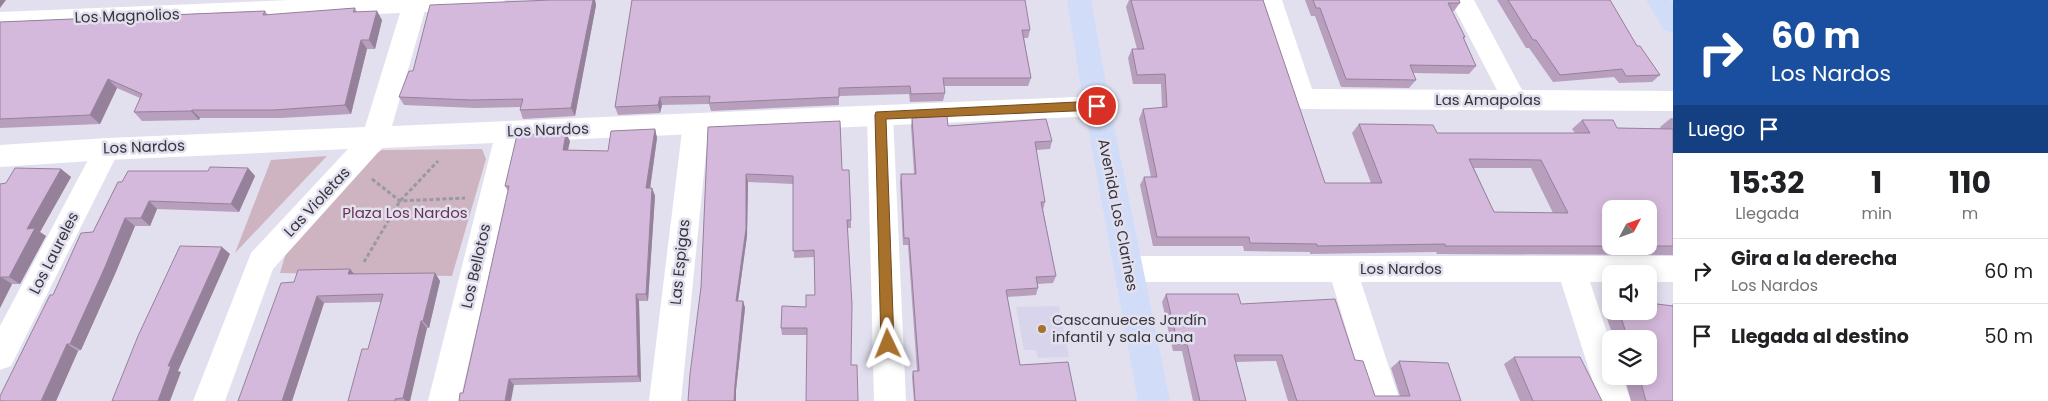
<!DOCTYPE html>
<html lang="es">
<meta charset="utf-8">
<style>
:root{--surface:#fff;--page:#f2f2f2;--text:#202124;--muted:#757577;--line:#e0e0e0}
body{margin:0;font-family:Poppins,sans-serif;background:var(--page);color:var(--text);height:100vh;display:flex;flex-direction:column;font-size:19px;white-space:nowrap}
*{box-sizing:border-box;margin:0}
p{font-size:16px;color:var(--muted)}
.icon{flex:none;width:28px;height:28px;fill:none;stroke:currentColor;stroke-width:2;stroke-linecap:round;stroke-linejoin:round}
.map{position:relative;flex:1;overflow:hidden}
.details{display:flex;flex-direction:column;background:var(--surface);width:375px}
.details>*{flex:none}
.top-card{background:#1a4fa0;color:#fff;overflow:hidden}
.needle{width:32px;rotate:49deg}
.buttons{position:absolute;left:1602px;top:200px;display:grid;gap:10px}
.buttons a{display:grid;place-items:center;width:55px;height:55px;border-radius:10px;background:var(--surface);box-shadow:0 2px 12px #0003;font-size:25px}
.pin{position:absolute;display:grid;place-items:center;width:42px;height:42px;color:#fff;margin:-21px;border:2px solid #fff;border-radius:50%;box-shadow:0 1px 5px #0007}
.me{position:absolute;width:55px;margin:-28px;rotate:358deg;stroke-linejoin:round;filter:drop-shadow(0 0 4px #0008)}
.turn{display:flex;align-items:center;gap:18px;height:105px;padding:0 15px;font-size:22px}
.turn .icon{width:65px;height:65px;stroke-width:2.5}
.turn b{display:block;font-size:35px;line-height:42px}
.then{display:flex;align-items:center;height:48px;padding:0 15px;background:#0003;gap:10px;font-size:19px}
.eta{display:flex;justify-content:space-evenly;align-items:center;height:85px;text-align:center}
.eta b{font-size:30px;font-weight:700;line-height:35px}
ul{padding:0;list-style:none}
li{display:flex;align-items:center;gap:15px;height:65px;padding:0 15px;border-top:1px solid var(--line)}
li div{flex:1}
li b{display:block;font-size:19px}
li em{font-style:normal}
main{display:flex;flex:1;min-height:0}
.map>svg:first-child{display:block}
.built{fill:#d8d4eb}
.green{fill:#ceb3c0}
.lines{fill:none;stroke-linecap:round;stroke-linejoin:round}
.path{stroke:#9998a3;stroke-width:3;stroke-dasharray:4 2.5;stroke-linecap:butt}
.minor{fill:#fff;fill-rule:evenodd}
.tertiary{fill:#fff;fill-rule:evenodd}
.secondary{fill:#d1ddf8;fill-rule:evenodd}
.wall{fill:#b79fbd;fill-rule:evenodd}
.shaded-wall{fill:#95829a}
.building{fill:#d5b9dc;stroke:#95829a;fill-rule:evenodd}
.route{fill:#a7712c;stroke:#6d491d}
.poi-dot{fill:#a7712c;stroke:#e2e0ef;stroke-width:2}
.labels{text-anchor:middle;stroke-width:5;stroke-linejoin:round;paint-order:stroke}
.street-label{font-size:15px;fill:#37363c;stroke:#e2e0ef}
.park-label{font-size:15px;fill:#693351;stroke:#e2e0ef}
.poi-label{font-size:15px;fill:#37363c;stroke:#e2e0ef;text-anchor:start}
</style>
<main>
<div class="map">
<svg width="1673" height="401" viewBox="0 0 1673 401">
<rect width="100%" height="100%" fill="#e2e0ef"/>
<polygon class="built" points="1059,306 1069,357 1038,358 1036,350 1024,350 1016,307"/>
<g class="green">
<polygon points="482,149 486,159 452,276 280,273 290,239 358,165 382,150"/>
<polygon points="327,156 235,253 271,160"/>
</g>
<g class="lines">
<g class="path">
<polyline points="372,179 400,201 465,198"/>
<polyline points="364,262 400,201 438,161"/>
</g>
<g class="minor">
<polygon points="290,0 505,0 501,6 493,9 0,30 0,12"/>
<polygon points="1258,0 1282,0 1312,89 1497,90 1450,0 1474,0 1522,90 1673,91 1673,111 1303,109 1294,106 1290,99"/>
<polygon points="880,105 889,108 893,115 906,401 874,401 867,115 871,108"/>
<polygon points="696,113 705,116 709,123 681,401 649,401 683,123 687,116"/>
<polygon points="509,121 518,124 522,131 460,401 428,401 496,131 500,124"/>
<polygon points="107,138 116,141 120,149 11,366 0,370 0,326 98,141"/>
<polygon points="1129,256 1673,256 1673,282 1649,282 1649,274 1611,274 1611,282 1590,282 1611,344 1611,376 1622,376 1631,401 1599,401 1561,282 1361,282 1400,401 1368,401 1332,282 1129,282 1119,278 1115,269 1119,260"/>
</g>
<polygon class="tertiary" points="404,0 428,0 392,126 1097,96 1106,99 1110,106 1106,113 1097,116 382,148 273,269 225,401 193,401 251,253 348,149 107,160 0,167 0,145 107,138 365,127"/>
<g class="secondary">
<polygon points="1067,0 1091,0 1110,106 1170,401 1138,401 1084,106"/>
<polygon points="1646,0 1670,0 1673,4 1673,33 1664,30"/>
</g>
</g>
<g class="wall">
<polygon points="551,0 595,0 596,5 575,116 523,119 520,110 521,107 475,108 404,105 399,97 413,71"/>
<polygon points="632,0 1030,30 1028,38 1024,38 1031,78 1028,86 944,86 945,93 943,101 910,102 909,94 839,96 839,105 711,111 709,104 662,105 660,113 618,115 615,107"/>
<path d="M1129,0H1263L1325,183H1371L1352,133L1359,124L1437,133H1575L1572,129L1582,120L1617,128L1661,129L1660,127L1671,118H1673V255L1437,254L1436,252L1310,254V252L1244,251L1243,246H1153L1140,185L1144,177H1151L1139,119L1143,109L1162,108L1161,84H1133L1128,58L1132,49H1137L1126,7ZM1474,168H1531L1553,213L1494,212Z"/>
<polygon points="1305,0 1459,0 1460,3 1454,11 1452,11 1465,37 1464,39 1476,66 1469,74 1413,73 1416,80 1409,88 1341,87 1315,16 1311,16"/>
<polygon points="1497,0 1610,0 1637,46 1660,75 1652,82 1619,83 1614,77 1553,82 1529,48 1526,48"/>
<polygon points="355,8 357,12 382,20 375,49 367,49 351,114 281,118 200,118 199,120 142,121 134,112 140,98 117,88 100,124 0,128 0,22 265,11 268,15"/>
<polygon points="912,118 948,126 1052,141 1050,149 1036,150 1045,202 1043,210 1056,276 1053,283 1037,284 1038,288 1036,295 1007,297 1020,365 1076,401 914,401 912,377 913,371 917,371 908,245 903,245 900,182 901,174 914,174 911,126"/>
<polygon points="708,127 842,170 851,220 851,228 847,228 851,365 858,401 807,335 782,335 781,328 806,307 815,295 814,257 794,258 793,184 748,182 747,236 738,301 743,301 745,308 736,390 701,287"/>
<polygon points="655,129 657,138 650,188 652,188 655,196 648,301 639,301 641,382 514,385 463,393 508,191 505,186 570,141 568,150 608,151"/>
<polygon points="248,168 255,176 239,212 157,209 150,226 135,226 115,274 81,350 78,351 56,401 53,295 93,232 118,182 208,171"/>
<polygon points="61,169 71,177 40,232 46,236 20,284 12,284 0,308 0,184 6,183"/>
<polygon points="435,273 440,281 429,328 427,328 410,401 348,401 368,349 381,302 324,303 292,401 238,401 294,282 354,274"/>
<polygon points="1166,294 1241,304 1355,360 1375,396 1400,396 1391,368 1399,361 1461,401 1288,401 1276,361 1236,362 1246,401 1193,401 1182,351 1173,351 1162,302"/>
<polygon points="1611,301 1611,311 1649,311 1671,306 1673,304 1673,401 1631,401 1624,376 1649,376 1649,339 1614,339 1603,307"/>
<polygon points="1514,357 1602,401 1520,401 1504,364"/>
</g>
<g class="shaded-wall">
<polygon points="0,0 6,0 0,8"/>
<polygon points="593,0 595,0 596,5 575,116 571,108"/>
<polygon points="377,11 382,20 375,49 369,40"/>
<polygon points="361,40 367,49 351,114 345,105"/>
<polygon points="108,79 117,88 100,124 90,115"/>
<polygon points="660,97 662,105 660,113 658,105"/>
<polygon points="192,110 200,118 199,120 191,111"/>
<polygon points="655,129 657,138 649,196 646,188"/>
<polygon points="566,133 570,141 566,158 563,150"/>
<polygon points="248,168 255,176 239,212 231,204"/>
<polygon points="61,169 71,177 40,232 46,236 20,284 9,277 27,229"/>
<polygon points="746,174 748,182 747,236 737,308 736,301"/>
<polygon points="652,188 655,196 648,301 646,294"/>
<polygon points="149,201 157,209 150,226 141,218"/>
<polygon points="125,218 135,226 115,274 81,350 70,344"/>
<polygon points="222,247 230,254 178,371 181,372 170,401 158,401 168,366"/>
<polygon points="350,269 356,276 348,274"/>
<polygon points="435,273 440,281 429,328 423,321"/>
<polygon points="1,277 12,284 0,308 0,278"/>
<polygon points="636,294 639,301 641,382 638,376"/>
<polygon points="317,296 324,303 292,401 282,401"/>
<polygon points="743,301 745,308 736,390 736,401 734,401 735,384"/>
<polygon points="421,321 427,328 410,401 406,401 403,398"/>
<polygon points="67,344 78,351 56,401 41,401"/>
<polygon points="509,379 514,385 511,401 505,401"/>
</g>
<g class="building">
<polygon points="551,0 593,0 571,108 520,110 523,99 471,100 399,97 409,71 413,71 430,5"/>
<polygon points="632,0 1025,0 1030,30 1022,30 1031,78 943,78 945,93 911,94 910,86 839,88 839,97 709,103 710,96 660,97 658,105 615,107"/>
<path d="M1131,0H1263L1325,183H1382L1359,124L1433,125L1437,133H1590L1582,120H1613L1617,128L1673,129V246H1445V244L1317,246V244L1250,243L1249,237H1157L1144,177H1157L1143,109L1167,107L1165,74L1137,75L1132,49H1144ZM1469,159L1541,160L1568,213L1494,212ZM1611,209H1649V246H1611Z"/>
<polygon points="1313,0 1459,0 1460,3 1448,3 1465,37 1463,37 1476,66 1410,65 1416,80 1346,79 1320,8 1316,8"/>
<polygon points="1508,0 1610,0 1637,46 1640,46 1660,75 1626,76 1622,69 1560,75 1536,40 1533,40"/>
<polygon points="355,8 353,12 377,11 369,40 361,40 345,105 274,110 192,110 191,111 134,112 142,94 108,79 90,115 0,119 0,22 265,11 263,15"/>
<polygon points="947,116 948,126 1046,119 1052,141 1035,142 1045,202 1041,202 1056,276 1036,277 1038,288 1006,290 1020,365 1068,362 1076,401 915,401 913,371 919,371 909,238 904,238 901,174 916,174 912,118"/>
<polygon points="840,121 842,170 849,170 851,220 847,220 852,304 851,365 857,365 858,401 806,401 807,328 781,328 782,306 806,307 806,295 815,295 814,250 793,251 793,176 746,174 746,229 736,301 743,301 735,384 734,401 688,401 690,374 701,287 708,127"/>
<polygon points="655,129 646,188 652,188 646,294 636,294 638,376 509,379 505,401 459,401 460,393 463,393 509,186 505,186 517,135 566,133 563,150 608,151 611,131"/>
<polygon points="210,167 248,168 231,204 149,201 141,218 125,218 105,267 70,344 67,344 41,401 0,401 0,396 50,295 53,295 81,233 93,232 118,182 122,182 128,171 208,171"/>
<polygon points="15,168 61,169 27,229 35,228 9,277 1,277 0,278 0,184 6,183"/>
<polygon points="180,246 222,247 168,366 171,366 158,401 112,401 138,336"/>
<polygon points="350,269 348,274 435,273 423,321 421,321 403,398 395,399 395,401 348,401 362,349 368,349 383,294 317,296 282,401 238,401 281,283 294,282 298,270"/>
<polygon points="1166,294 1238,294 1241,304 1335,299 1355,360 1363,361 1375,396 1410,396 1399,361 1448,363 1461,401 1297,401 1282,355 1234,355 1246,401 1200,401 1187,344 1178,344"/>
<polygon points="1649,303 1673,306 1673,401 1646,401 1639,376 1649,376 1649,339 1628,339 1619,311 1649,311"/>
<polygon points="1514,357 1580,357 1602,401 1533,401"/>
</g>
<polygon class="route" points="1097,101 1102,106 1097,110 886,119 894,344 892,348 888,350 883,348 881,344 875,115 876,112"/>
<circle class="poi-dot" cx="1042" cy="329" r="5"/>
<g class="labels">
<g class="street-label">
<text transform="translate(127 16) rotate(-2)" y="5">Los Magnolios</text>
<text x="1488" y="105">Las Amapolas</text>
<text transform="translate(548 130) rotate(-2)" y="5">Los Nardos</text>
<text transform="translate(144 147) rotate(-2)" y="5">Los Nardos</text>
<text transform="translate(317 202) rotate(-47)" y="5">Las Violetas</text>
<text transform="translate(1118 215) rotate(79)" y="5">Avenida Los Clarines</text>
<text transform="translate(54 253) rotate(-63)" y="5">Los Laureles</text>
<text transform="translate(680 262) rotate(-84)" y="5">Las Espigas</text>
<text transform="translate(476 266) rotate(-77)" y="5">Los Bellotos</text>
<text x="1401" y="274">Los Nardos</text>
</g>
<g class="park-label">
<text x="405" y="218">Plaza Los Nardos</text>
</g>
<g class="poi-label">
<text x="1052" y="325">Cascanueces Jardín<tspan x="1052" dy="17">infantil y sala cuna</tspan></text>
</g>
</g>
</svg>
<div class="buttons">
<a><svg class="needle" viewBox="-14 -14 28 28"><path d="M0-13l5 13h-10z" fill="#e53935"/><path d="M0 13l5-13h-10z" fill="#757577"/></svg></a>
<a><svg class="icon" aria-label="sound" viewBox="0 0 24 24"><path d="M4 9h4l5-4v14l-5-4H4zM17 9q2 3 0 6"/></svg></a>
<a><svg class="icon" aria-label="layers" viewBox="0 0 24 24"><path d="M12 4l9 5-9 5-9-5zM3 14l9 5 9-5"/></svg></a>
</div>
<div class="pin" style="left:1097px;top:106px;background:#d93025"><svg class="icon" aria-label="arrive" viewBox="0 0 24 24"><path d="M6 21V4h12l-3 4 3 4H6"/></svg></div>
<svg class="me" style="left:888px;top:344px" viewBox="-20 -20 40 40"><path d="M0-17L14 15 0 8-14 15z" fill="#a7712c" stroke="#fff" stroke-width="4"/></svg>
</div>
<section class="details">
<div class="top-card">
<div class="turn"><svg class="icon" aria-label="right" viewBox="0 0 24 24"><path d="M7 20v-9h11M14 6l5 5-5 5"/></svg><div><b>60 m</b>Los Nardos</div></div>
<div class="then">Luego<svg class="icon" aria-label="arrive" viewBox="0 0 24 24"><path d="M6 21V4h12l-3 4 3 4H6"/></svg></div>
</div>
<div class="eta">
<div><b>15:32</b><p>Llegada</p></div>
<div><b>1</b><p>min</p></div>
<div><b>110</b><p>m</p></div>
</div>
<ul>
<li><svg class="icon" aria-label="right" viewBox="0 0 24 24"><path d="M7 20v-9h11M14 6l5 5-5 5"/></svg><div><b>Gira a la derecha</b><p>Los Nardos</p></div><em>60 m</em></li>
<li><svg class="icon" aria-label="arrive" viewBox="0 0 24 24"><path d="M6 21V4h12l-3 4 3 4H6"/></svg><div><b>Llegada al destino</b></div><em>50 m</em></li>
</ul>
</section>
</main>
